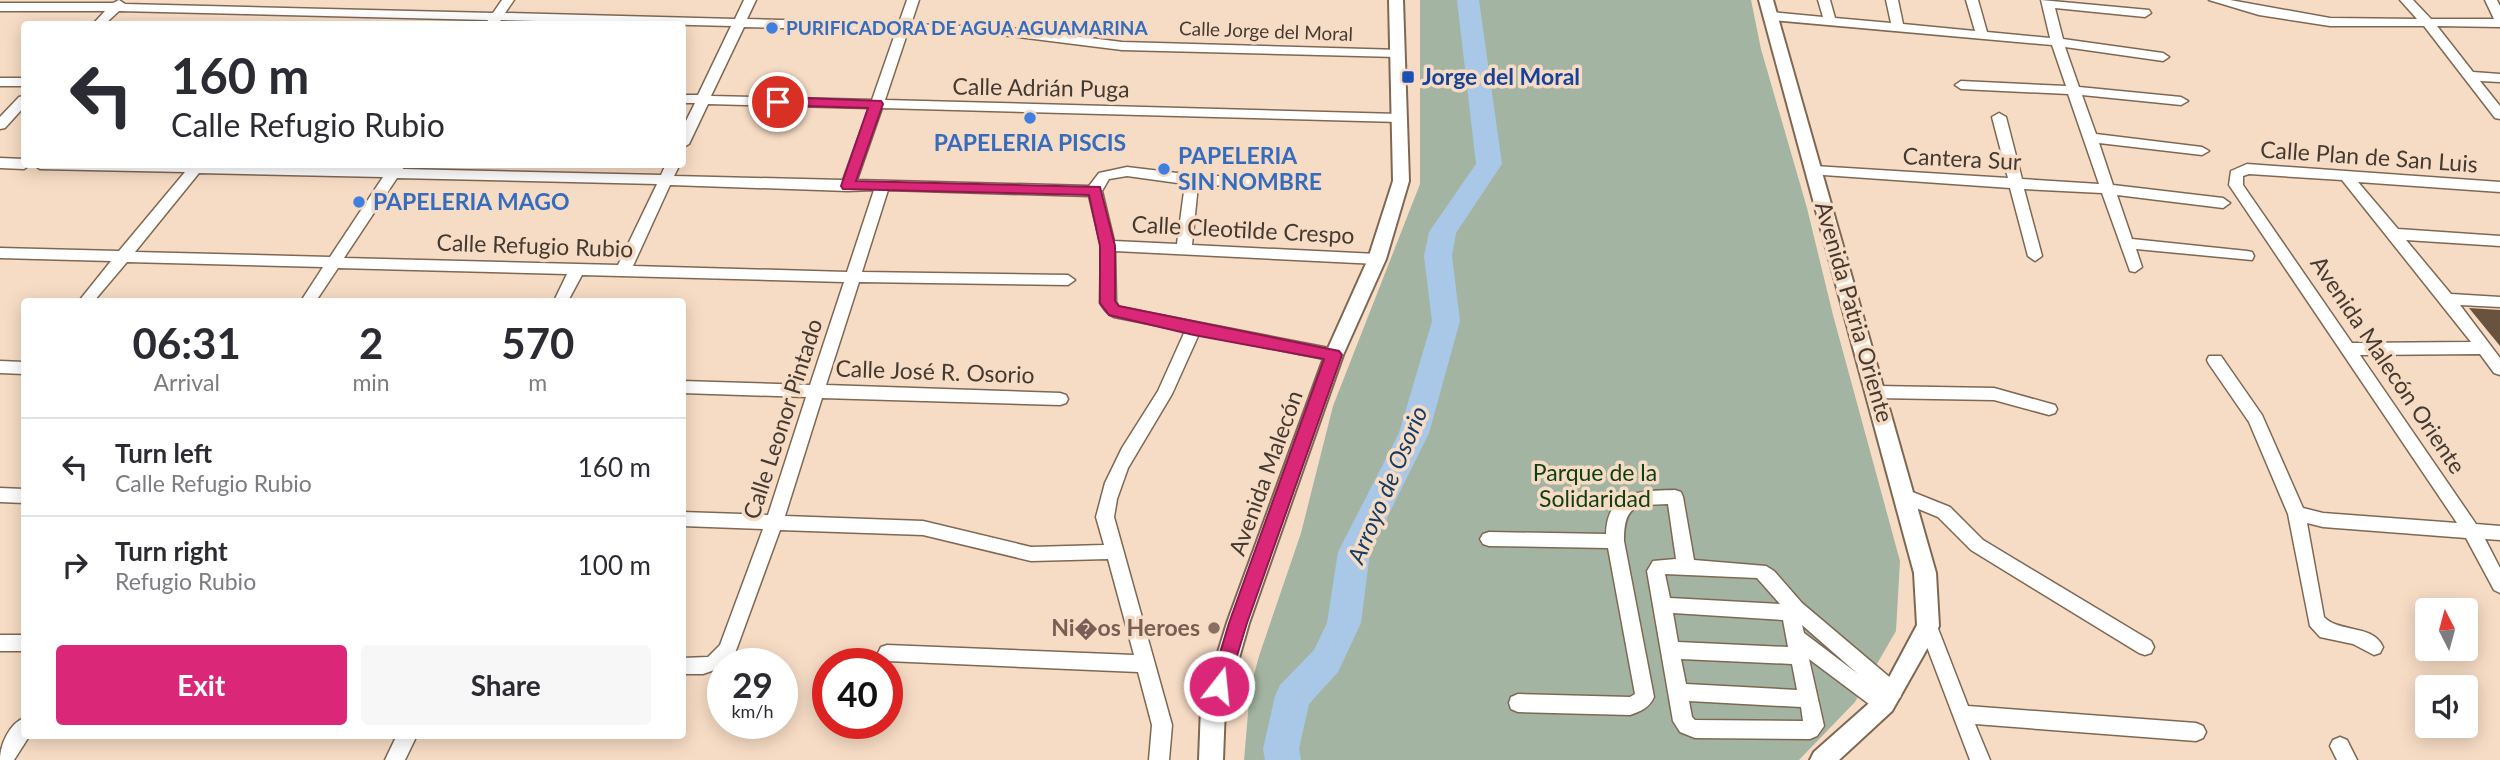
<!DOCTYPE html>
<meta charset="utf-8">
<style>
:root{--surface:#fff;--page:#f7f7f7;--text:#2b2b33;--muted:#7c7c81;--line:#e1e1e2;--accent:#db2777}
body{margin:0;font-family:Lato,sans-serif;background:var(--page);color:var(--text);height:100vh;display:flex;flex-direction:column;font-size:26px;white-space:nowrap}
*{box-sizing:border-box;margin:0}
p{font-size:23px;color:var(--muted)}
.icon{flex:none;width:38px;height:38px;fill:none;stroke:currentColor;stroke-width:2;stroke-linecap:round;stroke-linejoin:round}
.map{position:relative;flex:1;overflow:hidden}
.drawer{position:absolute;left:21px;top:298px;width:665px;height:441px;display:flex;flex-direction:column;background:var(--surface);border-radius:7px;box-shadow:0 4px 18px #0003}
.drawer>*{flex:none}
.banner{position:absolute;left:21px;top:21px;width:665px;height:147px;border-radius:7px;box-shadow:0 4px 18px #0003;background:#fff;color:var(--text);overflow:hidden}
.needle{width:46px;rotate:354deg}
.controls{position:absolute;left:2415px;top:598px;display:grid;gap:14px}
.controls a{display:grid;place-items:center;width:63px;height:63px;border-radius:7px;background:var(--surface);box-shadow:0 4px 18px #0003;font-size:35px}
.speed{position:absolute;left:707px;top:648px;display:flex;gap:14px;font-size:35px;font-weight:700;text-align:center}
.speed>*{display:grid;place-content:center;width:91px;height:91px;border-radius:50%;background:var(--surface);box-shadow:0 4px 18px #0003;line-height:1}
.speed small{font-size:18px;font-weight:400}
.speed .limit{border:10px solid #d22;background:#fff;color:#111}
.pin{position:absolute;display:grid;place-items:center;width:60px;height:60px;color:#fff;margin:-30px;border:4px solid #fff;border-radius:50%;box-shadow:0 2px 7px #0007}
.me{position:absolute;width:77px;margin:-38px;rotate:16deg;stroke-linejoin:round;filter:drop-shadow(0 0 5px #0008)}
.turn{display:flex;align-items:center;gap:24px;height:147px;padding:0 35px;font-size:32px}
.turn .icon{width:91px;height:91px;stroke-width:2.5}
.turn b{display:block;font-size:49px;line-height:60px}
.eta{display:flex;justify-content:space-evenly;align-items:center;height:119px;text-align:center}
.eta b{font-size:42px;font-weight:700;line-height:49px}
.cta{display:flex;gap:14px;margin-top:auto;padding:14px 35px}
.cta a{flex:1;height:80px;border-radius:7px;background:var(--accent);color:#fff;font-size:28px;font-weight:700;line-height:80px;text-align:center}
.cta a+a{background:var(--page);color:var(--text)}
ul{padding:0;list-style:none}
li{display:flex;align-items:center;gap:21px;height:98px;padding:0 35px;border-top:2px solid var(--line)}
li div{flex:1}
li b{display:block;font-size:26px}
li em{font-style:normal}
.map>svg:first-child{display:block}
.green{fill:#a3b5a2}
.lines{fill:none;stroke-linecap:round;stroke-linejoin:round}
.river{fill:#a9c7e7;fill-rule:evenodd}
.building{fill:#69523e}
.minor-casing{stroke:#7f6853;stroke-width:3}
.tertiary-casing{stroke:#7f6853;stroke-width:4}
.minor{fill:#fff;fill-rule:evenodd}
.tertiary{fill:#fff;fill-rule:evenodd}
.route{fill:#db2777;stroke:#8e194d;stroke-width:2}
.shop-dot{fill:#3f7fe0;stroke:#f7dcc5;stroke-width:2.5}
.transit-dot{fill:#1a4fb4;stroke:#f7dcc5;stroke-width:2.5}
.education-dot{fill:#8d6e63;stroke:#f7dcc5;stroke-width:2.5}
.labels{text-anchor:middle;stroke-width:7;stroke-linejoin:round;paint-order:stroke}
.far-shop-label{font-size:19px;font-weight:bold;fill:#366cbe;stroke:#f7dcc5;text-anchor:start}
.far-street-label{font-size:19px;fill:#443a31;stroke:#f7dcc5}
.transit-label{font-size:23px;font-weight:bold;fill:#164399;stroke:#f7dcc5;text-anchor:start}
.street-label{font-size:23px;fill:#443a31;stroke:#f7dcc5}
.shop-label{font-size:23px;font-weight:bold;fill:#366cbe;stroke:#f7dcc5;text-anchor:start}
.park-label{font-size:23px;fill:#0f3e13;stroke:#f7dcc5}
.education-label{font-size:23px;font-weight:bold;fill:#785e54;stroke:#f7dcc5;text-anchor:end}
.water-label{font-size:24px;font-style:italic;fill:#123d67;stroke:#f7dcc5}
</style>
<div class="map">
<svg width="2500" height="760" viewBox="0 0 2500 760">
<rect width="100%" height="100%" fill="#f7dcc5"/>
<polygon class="green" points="1420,0 1751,0 1761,49 1807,208 1833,315 1900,561 1896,631 1855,702 1799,760 1244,760 1250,690 1259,656 1301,533 1333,406 1420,184"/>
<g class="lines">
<polygon class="river" points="1457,0 1479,0 1502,164 1456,233 1452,256 1460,321 1429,433 1370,552 1361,623 1338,672 1309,704 1299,749 1301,760 1265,760 1263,749 1275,696 1280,685 1314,650 1327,623 1338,552 1399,433 1432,321 1424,256 1429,232 1476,164"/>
</g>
<polygon class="building" points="2469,308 2500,310 2500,346"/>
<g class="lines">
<defs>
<g id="minor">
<path d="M119,0L125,4L493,13L502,0H514L505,13L735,19L744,0H756L747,19L899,23L907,0H919L911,24L1011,28L1122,42L1401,50L1403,53L1397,57L1122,50L1011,36L908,31L885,100L1399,114L1406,118L1399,122L882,108L857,180L1089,186L1099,173L1127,167L1194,175L1281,179L1286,181L1288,184L1286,187L1198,185L1192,245L1377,254L1384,259L1377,264L1115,251L1116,302L1119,307L1334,349L1342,355L1334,361L1199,334L1172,394L1128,468L1117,499L1114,517L1172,725L1169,760H1149L1152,725L1138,672L887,661L881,659L878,653L881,647L887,645L1134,655L1108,559L1031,561L923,535L780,530L734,656L728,663H723V667L703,674H682V658L708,657L720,645L763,529L682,526V512L768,515L806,397L682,393V381L810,385L844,282L582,275L568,301H554L567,274L338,268L316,301H301L323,267L127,262L94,301H79L111,261L0,258V248L119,251L185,172L40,169L33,164H239L389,168L392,164H402L403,169L661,175L666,164H680L674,176L843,180L869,108L708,104L689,144L682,148V129L695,103H682V95H698L731,26L501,20L498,24H486L488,20L119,11L105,24H93L105,11H0V3H113ZM744,27L896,31L872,100L711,96ZM199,173L383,177L330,257L135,252ZM1127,176L1185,184L1177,244L1114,241L1102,191L1109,179ZM397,178L657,184L618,265L344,258ZM670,185L848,191L874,190L847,272L633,266ZM888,190L1089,196L1101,246L1100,303C1104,309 1107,314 1114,317L1185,331L1158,391L1122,448L1105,483L1096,517L1104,545L1031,547L923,521L785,516L822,398L1060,405L1066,403L1068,399L1066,395L1060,393L826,385L859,282L1068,285L1075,280L1068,275L862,272Z"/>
<polygon points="1818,0 1830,0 1835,18 1891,23 1886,0 1898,0 1903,24 1975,31 1966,0 1978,0 1987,32 2050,38 2041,0 2149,10 2151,13 2145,17 2055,8 2063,39 2163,53 2169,57 2163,61 2065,47 2079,87 2181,97 2188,101 2181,105 2082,95 2096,134 2202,147 2209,151 2202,155 2099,143 2113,185 2223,198 2230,203 2223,208 2117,195 2132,239 2247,251 2252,252 2254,256 2252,260 2136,249 2142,267 2135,272 2130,271 2102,193 2024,189 2042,256 2035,261 2028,256 2010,188 1809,174 1807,171 1814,166 2008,178 1992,117 1999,113 2006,117 2022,179 2099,184 2068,94 1961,89 1955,85 1961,81 2066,86 2052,45 1771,20 1765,16 1771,12 1823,17"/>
<polygon points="2209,0 2230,0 2330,18 2417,19 2400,0 2413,0 2431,19 2494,19 2485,0 2497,0 2500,6 2500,27 2437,26 2473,72 2500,74 2500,82 2480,81 2500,106 2500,119 2495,118 2424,26 2330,26 2259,15"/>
<rect x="0" y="78" width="24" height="8"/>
<polygon points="24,96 24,107 5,128 0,129 0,117 19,97"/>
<polygon points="0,158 24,159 24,164 31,164 24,169 0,168"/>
<path d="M2247,164L2500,182V192L2358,182L2398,229L2500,236V246L2406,240L2451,294L2500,297V307L2460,305L2500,358V375L2494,373L2480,354L2360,355L2476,524L2500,526V540L2485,539L2500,568V593L2494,590L2466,538L2323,527L2307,523L2324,617C2339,633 2373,624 2383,647L2380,653L2374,655L2353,644L2320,637L2310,626L2288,514L2249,422L2209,364L2207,360L2209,356H2221L2262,415L2303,508L2323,513L2457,523L2229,185L2231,171ZM2249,174L2342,180L2471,342L2352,343L2243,185V176Z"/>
<polygon points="0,361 24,362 24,374 0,373"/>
<polygon points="1876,386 1994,388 2055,405 2057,409 2055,413 2049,415 1994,400 1876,398 1870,396 1868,392 1870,388"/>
<polygon points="0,488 24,489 24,503 0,502"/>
<polygon points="1905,489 1950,507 1983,540 2151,641 2154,647 2151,653 2145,655 2139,653 1971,550 1938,517 1899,501 1897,496 1899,491"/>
<path d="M1675,490L1681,492L1683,497L1694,560L1766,566L1774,571L1802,603L1900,686L1902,692L1900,698L1892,700L1893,704L1891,710L1884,713L1877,710L1809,659L1824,726L1817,736L1810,739L1695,738L1680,732L1673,721L1647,571L1653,561L1676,559L1668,504C1635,505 1624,505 1624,541L1654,697C1649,708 1641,711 1630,715L1518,712L1511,709L1509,703L1511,697L1518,694L1630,697L1635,694L1608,548L1489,546L1483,544L1480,539L1483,534L1489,532L1606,534C1607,490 1641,491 1675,490ZM1665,574L1757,578L1780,604L1670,598ZM1673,613L1783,620L1788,647L1678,642ZM1802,625L1858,674L1804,633ZM1681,659L1792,664L1797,690L1686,684ZM1689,701L1801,707L1803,721L1695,720L1692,717Z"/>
<polygon points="1928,618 1934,620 1937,626 1968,706 2196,723 2203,726 2206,732 2203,738 2196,741 1975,724 1990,760 1970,760 1919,626 1922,620"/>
<rect x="0" y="635" width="24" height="16"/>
<path d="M24,718V735H30L14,760H0C0,745 9,724 24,718Z"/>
<polygon points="397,735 417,735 405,760 385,760"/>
<polygon points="2340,737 2347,740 2357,760 2337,760 2330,746 2333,740"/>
</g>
<g id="tertiary">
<polygon points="1389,0 1403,0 1409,181 1386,259 1343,355 1249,623 1225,707 1223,760 1199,760 1201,707 1227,623 1325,355 1368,259 1393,181"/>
<polygon points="1759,0 1773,0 1936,573 1939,626 1936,633 1892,711 1839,760 1810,760 1814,752 1876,697 1885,685 1917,625 1914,573"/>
</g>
</defs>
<use href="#minor" class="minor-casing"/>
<use href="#tertiary" class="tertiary-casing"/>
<use href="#minor" class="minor"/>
<use href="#tertiary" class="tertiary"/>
</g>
<polygon class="route" points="778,97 881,101 883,104 856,181 1100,187 1115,246 1115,301 1119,306 1339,351 1342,355 1247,623 1226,692 1219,695 1213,692 1210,686 1229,623 1324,359 1194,335 1109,315 1100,303 1100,246 1089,195 843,189 841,186 868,108 773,105 771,102"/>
<g class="shop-dot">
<circle cx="772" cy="28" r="7"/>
<circle cx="1030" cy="118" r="7"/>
<circle cx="1164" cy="169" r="7"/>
<circle cx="359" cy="202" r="7"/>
</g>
<rect class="transit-dot" x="1401" y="70" width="14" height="14" rx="3.5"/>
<circle class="education-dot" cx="1214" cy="628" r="7"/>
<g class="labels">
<g class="far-shop-label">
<text x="786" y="35">PURIFICADORA DE AGUA AGUAMARINA</text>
</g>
<g class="far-street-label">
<text transform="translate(1266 31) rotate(2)" y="7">Calle Jorge del Moral</text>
</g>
<g class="transit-label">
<text x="1422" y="85">Jorge del Moral</text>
</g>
<g class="street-label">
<text transform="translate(1041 88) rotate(1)" y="8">Calle Adrián Puga</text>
<text transform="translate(2369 157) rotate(4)" y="8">Calle Plan de San Luis</text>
<text transform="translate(1962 159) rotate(3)" y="8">Cantera Sur</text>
<text transform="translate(1243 230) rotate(3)" y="8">Calle Cleotilde Crespo</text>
<text transform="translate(535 246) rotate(2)" y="8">Calle Refugio Rubio</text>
<text transform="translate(1854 312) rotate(74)" y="8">Avenida Patria Oriente</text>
<text transform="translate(2388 365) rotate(56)" y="8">Avenida Malecón Oriente</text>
<text transform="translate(935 372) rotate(2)" y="8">Calle José R. Osorio</text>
<text transform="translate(783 419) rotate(-72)" y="8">Calle Leonor Pintado</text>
<text transform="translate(1266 473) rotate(-70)" y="8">Avenida Malecón</text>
</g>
<g class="shop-label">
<text x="1030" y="151" text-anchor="middle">PAPELERIA PISCIS</text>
<text x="1178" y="164">PAPELERIA<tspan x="1178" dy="26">SIN NOMBRE</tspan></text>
<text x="373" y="210">PAPELERIA MAGO</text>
</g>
<g class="park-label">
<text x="1595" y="481">Parque de la<tspan x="1595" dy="26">Solidaridad</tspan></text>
</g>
<g class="education-label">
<text x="1200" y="636">Ni�os Heroes</text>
</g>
<g class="water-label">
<text transform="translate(1388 485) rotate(-67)" y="8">Arroyo de Osorio</text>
</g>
</g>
</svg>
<div class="controls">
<a><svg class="needle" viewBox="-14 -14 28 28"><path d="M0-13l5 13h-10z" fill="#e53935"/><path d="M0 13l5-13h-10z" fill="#7c7c81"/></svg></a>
<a><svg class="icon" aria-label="sound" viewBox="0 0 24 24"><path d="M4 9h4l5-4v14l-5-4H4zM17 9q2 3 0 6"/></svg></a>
</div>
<div class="speed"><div>29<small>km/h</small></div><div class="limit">40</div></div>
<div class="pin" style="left:778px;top:102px;background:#d93025"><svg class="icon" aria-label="arrive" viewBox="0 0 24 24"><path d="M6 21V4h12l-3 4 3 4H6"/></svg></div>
<svg class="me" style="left:1219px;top:686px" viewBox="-20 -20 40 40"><circle r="17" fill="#db2777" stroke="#fff" stroke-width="3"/><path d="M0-11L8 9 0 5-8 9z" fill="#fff"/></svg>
<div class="banner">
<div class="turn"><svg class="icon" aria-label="left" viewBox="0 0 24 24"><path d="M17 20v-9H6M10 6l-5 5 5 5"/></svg><div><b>160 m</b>Calle Refugio Rubio</div></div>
</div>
<section class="drawer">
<div class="eta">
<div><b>06:31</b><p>Arrival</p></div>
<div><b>2</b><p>min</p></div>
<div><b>570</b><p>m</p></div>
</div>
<ul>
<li><svg class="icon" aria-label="left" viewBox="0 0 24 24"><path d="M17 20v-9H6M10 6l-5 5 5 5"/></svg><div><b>Turn left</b><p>Calle Refugio Rubio</p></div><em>160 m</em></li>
<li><svg class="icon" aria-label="right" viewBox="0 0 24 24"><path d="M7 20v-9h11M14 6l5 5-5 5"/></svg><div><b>Turn right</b><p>Refugio Rubio</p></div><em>100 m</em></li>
</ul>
<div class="cta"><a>Exit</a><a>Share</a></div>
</section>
</div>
